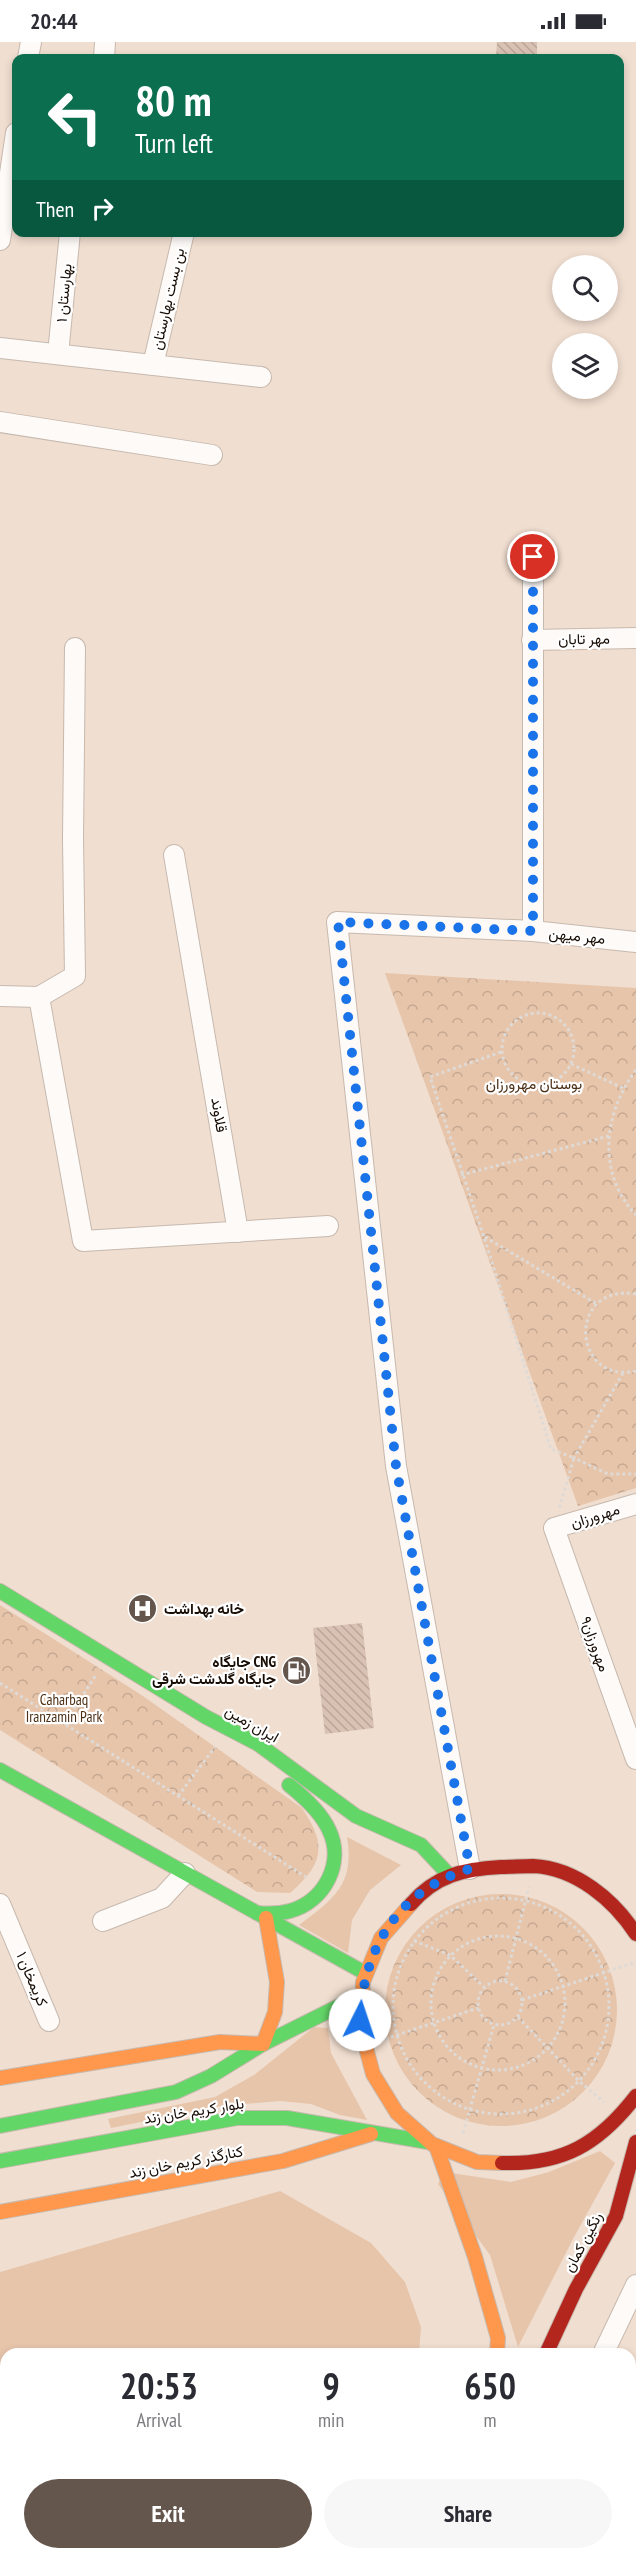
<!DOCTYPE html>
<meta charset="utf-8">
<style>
:root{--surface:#fff;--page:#f7f7f7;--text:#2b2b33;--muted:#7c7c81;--accent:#64564c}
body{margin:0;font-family:"PT Sans Narrow",Vazirmatn,sans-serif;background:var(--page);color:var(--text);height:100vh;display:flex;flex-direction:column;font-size:22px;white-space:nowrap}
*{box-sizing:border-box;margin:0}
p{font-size:20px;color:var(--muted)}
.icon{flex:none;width:33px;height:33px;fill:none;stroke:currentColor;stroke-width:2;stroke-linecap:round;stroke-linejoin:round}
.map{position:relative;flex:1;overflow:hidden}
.sheet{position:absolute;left:0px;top:2306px;width:636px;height:212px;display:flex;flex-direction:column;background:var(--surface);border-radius:18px 18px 0 0;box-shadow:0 3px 9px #0003}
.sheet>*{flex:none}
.hud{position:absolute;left:12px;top:12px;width:612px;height:183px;border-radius:12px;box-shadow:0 3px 9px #0003;background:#0b6e4f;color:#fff;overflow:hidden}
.tools{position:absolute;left:552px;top:213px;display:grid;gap:12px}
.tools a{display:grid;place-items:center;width:66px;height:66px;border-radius:50%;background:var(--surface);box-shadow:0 3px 9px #0003;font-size:30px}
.pin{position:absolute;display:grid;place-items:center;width:51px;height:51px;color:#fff;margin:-26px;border:3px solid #fff;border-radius:50%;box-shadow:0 2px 6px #0007}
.me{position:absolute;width:66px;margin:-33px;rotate:4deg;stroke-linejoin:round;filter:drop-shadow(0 0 4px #0008)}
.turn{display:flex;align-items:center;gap:21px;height:126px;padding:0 24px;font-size:27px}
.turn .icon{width:78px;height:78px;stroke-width:2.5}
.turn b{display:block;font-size:42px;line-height:51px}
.then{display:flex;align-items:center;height:57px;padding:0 24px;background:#0003;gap:12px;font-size:22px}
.eta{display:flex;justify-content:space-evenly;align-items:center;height:102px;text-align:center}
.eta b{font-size:36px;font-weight:700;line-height:42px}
.primary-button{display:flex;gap:12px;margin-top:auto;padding:12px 24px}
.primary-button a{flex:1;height:69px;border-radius:36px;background:var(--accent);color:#fff;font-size:24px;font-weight:700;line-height:69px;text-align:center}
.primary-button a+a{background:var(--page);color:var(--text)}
.status{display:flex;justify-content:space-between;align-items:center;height:42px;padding:0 30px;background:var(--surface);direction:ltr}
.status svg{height:16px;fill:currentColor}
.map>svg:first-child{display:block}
.grass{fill:#e7c5ab}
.park{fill:url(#park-crowns)}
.building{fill:url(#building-back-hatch)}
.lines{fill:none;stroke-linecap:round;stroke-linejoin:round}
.street-casing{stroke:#c7b9ae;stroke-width:22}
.fast-casing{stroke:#c7b9ae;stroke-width:16}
.slow-casing{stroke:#c7b9ae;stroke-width:16}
.jam-casing{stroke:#c7b9ae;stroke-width:16}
.path{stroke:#dfdad5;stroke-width:3;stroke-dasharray:3 3;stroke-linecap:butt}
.street{stroke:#fdfaf8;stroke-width:20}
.fast{stroke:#63d668;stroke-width:14}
.slow{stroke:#ff974d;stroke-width:14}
.jam{stroke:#b3261e;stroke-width:14}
.route{stroke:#1a73e8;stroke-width:10;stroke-dasharray:0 18}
.labels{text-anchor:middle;stroke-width:4.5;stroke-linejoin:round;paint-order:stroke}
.street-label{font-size:15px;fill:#180d05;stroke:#fff}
.park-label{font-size:15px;fill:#4c2f15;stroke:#fff}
.poi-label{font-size:15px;font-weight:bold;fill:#180d05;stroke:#fff;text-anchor:start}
</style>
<div class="status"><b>20:44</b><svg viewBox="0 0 49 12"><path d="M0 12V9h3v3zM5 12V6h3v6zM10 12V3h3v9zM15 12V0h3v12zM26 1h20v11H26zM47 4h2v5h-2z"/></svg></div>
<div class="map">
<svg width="636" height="2516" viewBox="0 0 636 2516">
<defs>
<pattern id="park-crowns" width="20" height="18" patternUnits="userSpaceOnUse" patternTransform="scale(1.5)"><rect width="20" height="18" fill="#e7c5ab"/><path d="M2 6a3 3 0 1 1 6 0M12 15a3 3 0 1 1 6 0" fill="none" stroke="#c5a892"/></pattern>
<pattern id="building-back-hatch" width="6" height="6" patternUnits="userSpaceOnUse" patternTransform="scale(1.5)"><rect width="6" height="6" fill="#d9c2b3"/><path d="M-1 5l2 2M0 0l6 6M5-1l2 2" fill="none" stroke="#baa698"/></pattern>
</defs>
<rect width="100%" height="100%" fill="#f0ded0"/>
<g class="grass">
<path d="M347,1795L401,1823L370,1848L352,1878L348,1911L299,1883C334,1857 355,1842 347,1795Z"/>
<polygon points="314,1985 328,1986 331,2011 367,2078 340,2073 311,2062 280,2059 220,2064 111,2086 108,2077 215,2055 254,2033"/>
<polygon points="600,2109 615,2121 573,2197 518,2305 490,2213 438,2142 444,2130 511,2140 549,2130"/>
<polygon points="280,2149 371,2201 405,2240 421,2285 419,2311 6,2312 6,2511 409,2511 409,2516 0,2516 0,2230"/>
</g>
<g class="park">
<polygon points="385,931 636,946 636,1446 578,1464"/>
<path d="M0,1563L140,1652L302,1766C327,1803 324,1821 290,1851L257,1850L0,1688Z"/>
<circle cx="501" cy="1968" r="116"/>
</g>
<g class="building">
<polygon points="497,0 537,0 537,16 496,16"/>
<polygon points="362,1581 374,1686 325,1692 313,1586"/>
</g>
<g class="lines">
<defs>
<g id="street">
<polyline points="28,16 31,0"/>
<polyline points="104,16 105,0"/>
<polyline points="0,198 16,91"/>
<polyline points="0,306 261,335"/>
<polyline points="58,312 70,190"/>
<polyline points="153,323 184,190"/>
<polyline points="0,380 212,413"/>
<polyline points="532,598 636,596"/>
<polyline points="174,813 238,1190"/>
<polyline points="533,889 533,515"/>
<polyline points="0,954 39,955 75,934 73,797 75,606"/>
<polyline points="39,955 83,1199 328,1184"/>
<polyline points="636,1462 554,1486 636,1717"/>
<polyline points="470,1827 396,1424 337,880 533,889 636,900"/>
<polyline points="0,1862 49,1979"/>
<polyline points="103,1879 162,1856 185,1831"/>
<polyline points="603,2312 636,2243"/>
<polyline points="630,2483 636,2500"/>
<polyline points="562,2516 563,2511"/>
</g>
<g id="fast">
<polyline points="0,1549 206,1675 258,1702 356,1774 421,1803 449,1833"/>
<polyline points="0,1728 365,1931"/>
<path d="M257,1871C268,1872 279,1872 290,1869C324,1860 345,1821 329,1788C321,1770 304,1755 289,1743"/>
<polyline points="0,2084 176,2050 211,2034 263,2002 361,1953"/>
<polyline points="0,2119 237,2076 287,2076 428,2100"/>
<polyline points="490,2511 490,2516"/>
</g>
<g id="slow">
<polyline points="411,1862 381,1896 363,1940 361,1987 373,2032 397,2071 432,2102 477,2120 502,2121"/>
<polyline points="0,2036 220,2000 263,2002 275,1970 277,1940 266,1876"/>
<polyline points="436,2104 475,2215 498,2296 497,2312"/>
<polyline points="0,2170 283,2119 371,2092"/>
</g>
<g id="jam">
<path d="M411,1862C436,1833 464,1827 501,1825C511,1825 522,1824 533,1824C576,1826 614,1858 636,1892"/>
<path d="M502,2121C563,2123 599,2102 636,2054"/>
<polyline points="546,2312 576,2247 616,2174 636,2100"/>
<polyline points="512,2516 513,2511"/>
</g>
</defs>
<use href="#street" class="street-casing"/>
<use href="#fast" class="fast-casing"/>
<use href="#slow" class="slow-casing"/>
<use href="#jam" class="jam-casing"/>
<g class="path">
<circle cx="538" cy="1007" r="36"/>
<polyline points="501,1010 430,1035 484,1195 551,1407 574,1416 559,1467"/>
<polyline points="571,1022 623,1046"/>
<path d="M636,1028C604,1070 596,1131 636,1173"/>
<polyline points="461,1133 609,1094"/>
<polyline points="485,1195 597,1262"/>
<path d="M636,1252C566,1241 572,1343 636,1329"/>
<polyline points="623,1331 574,1416 608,1432 636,1432"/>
<polyline points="0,1641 306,1835"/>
<polyline points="64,1682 96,1633"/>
<polyline points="178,1754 215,1705"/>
<circle cx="501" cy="1964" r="108"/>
<circle cx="498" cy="1961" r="67"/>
<polyline points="414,1899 450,1913 484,1945"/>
<circle cx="500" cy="1961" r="22"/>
<polyline points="505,1939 529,1845"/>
<polyline points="522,1958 636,1920"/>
<polyline points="518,1975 580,2040 604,2060"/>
<polyline points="385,1997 478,1966"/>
<polyline points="463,2091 494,1983"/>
</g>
<use href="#street" class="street"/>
<use href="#fast" class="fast"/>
<use href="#slow" class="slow"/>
<use href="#jam" class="jam"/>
</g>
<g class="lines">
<path class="route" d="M360,1978C363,1907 398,1848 470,1827L396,1424L338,880L533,889V515"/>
</g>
<defs>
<symbol id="hospital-disc" viewBox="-11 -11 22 22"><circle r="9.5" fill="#64564c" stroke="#fff"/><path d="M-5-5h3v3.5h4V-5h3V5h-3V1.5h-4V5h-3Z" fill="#fff"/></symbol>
<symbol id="fuel-disc" viewBox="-11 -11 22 22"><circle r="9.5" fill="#64564c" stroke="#fff"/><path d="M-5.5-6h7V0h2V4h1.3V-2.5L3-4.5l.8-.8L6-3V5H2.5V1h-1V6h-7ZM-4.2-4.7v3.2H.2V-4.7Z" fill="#fff"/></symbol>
</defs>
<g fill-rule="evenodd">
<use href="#hospital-disc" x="126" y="1550" width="33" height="33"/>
<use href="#fuel-disc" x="280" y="1612" width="33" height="33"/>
</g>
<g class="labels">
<g class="street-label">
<text transform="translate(64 251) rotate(-85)" y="5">بهارستان ۱</text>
<text transform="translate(168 257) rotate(-77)" y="5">بن بست بهارستان</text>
<text transform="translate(584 597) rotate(-1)" y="5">مهر تابان</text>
<text transform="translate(577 894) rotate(6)" y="5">مهر میهن</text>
<text transform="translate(219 1073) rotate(81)" y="5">قلاوند</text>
<text transform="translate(595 1474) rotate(-17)" y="5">مهرورزان</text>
<text transform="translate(595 1602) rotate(70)" y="5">مهرورزان۹</text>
<text transform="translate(252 1682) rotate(30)" y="5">ایران زمین</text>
<text transform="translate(32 1937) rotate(67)" y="5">کریمخان ۱</text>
<text transform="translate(194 2069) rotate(-9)" y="5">بلوار کریم خان زند</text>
<text transform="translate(186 2120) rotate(-11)" y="5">کنارگذر کریم خان زند</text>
<text transform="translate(583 2200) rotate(-62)" y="5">رنگین کمان</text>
</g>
<g class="park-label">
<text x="534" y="1047">بوستان مهرورزان</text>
<text x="64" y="1663">Caharbaq<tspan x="64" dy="17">Iranzamin Park</tspan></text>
</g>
<g class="poi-label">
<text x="164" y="1572">خانه بهداشت</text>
<text x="276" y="1625" text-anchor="end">جایگاه CNG<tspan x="276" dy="17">جایگاه گلدشت شرقی</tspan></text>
</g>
</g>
</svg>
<div class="tools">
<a><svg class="icon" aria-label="search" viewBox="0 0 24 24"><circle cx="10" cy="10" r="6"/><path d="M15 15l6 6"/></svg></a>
<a><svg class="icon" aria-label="layers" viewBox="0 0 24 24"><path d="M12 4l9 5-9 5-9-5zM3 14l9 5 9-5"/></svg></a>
</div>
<div class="pin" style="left:533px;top:515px;background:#d93025"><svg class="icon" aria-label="arrive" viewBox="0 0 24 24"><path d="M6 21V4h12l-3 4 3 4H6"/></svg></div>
<svg class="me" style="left:360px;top:1978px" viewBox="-20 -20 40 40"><circle r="19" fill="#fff"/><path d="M0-13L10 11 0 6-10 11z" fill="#1a73e8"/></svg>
<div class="hud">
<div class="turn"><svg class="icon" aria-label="left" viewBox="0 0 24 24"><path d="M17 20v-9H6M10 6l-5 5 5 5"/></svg><div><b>80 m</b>Turn left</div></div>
<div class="then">Then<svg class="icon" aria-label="right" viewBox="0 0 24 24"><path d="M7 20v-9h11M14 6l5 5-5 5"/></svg></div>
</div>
<section class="sheet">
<div class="eta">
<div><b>20:53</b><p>Arrival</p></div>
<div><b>9</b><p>min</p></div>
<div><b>650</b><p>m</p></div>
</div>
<div class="primary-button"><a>Exit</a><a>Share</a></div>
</section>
</div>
